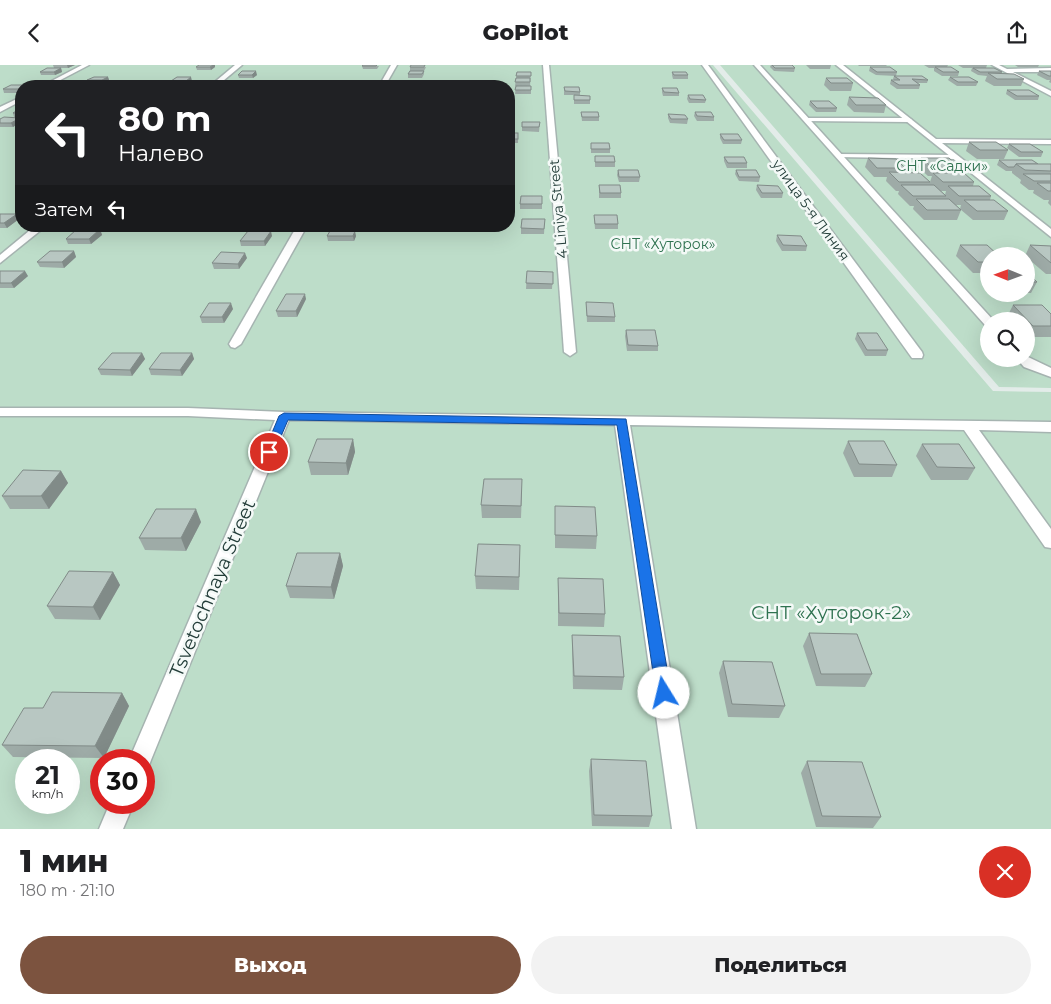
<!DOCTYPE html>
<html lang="ru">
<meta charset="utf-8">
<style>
:root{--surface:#fff;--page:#f2f2f2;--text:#202124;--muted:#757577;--accent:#7c533f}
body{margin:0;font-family:Montserrat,sans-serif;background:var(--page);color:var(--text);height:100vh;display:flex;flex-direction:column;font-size:19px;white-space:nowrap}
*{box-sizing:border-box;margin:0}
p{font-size:16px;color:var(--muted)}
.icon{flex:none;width:28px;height:28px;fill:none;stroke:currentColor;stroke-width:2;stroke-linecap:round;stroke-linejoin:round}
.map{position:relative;height:764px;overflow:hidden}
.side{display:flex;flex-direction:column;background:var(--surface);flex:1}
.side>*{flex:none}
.banner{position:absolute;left:15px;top:15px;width:500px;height:152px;border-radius:20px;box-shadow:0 5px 20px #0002;background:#202124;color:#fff;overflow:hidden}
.needle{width:32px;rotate:271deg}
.buttons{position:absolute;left:980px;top:182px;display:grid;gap:10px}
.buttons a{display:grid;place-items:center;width:55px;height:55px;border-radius:50%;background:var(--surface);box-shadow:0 5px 20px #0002;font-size:25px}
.speed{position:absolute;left:15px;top:684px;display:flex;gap:10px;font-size:25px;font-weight:700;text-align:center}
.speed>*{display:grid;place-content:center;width:65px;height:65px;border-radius:50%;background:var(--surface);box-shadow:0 5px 20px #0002;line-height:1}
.speed small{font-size:12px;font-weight:400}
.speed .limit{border:8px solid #d22;background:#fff;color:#111}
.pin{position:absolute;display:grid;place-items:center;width:42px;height:42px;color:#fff;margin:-21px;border:2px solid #fff;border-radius:50%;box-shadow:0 1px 5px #0007}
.me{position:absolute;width:55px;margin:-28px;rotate:351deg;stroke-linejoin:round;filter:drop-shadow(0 0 4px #0008)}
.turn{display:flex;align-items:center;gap:18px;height:105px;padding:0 20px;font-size:22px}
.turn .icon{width:65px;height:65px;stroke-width:2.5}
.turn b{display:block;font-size:35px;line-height:42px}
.then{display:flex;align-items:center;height:48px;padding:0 20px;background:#0003;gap:10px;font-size:19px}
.round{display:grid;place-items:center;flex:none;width:52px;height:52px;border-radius:26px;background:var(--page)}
.headline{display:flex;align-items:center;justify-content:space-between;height:85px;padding:0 20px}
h1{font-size:30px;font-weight:800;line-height:38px}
.primary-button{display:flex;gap:10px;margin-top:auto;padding:10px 20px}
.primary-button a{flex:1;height:58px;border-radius:30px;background:var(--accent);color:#fff;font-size:20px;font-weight:800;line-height:58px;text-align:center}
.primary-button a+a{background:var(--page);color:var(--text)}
header{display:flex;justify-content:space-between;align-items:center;height:65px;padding:0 20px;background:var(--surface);font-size:22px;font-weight:800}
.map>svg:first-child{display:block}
.green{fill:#bdddc9;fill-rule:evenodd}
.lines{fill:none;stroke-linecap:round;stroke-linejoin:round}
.service-casing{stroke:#a6b4b1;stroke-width:3}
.minor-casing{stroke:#a6b4b1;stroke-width:3}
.service{fill:#fff;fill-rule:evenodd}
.minor{fill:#fff;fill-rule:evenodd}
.wall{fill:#9eaba7;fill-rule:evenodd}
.shaded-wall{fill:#818b88}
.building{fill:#b8c7c2;stroke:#818b88}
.route{fill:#1a73e8;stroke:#114b97}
.labels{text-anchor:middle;stroke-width:5;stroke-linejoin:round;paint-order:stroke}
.far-park-label{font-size:14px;fill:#2f7250;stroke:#f4f9f7}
.far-street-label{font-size:14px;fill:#233d39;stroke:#f4f9f7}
.near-street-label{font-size:19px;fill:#233d39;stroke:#f4f9f7}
.near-park-label{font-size:19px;fill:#2f7250;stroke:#f4f9f7}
</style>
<header><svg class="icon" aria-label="back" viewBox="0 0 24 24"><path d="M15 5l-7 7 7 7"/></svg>GoPilot<svg class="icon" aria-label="share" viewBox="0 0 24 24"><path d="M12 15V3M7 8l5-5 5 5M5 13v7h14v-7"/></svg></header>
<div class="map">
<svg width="1051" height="764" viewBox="0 0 1051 764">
<rect width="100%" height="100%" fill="#e3ece9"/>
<g class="green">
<path d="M0,0H713L993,326L1051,327V764H0ZM21,21H509V161H21ZM26,695H69V738H26ZM101,695H144V738H101Z"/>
<path d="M720,0H1051V323L999,322ZM989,191H1026V229H989ZM989,256H1026V294H989Z"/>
</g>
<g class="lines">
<defs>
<g id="service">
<polygon points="807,53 909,53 912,55 909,57 805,56"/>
<polygon points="839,89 956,90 959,92 956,94 837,92 837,90"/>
</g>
<g id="minor">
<polygon points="82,0 89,0 49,21 42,21"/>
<polygon points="235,0 242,0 217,21 210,21"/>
<polygon points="391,0 397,0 385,21 379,21"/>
<polygon points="543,0 549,0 576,287 570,291 564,287"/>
<polygon points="702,0 708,0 922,287 923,290 922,293 912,293"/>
<polygon points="754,0 760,0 994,256 989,256 989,261 985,260"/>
<polygon points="836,0 843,0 936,74 1051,75 1051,79 942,78 1051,164 1051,172"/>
<polygon points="992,0 999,0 1007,4 1051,3 1051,7 1013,7 1051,26 1051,31"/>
<polygon points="21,32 21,36 0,47 0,42"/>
<polygon points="35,161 46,161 0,198 0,190"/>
<polygon points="297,161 307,161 241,279 235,283 231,282 229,279"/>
<polygon points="1026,291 1051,303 1051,312 1024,302 1017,294 1026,294"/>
<polygon points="0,343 188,343 284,347 1051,357 1051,367 979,365 1051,464 1051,483 1045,482 964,365 630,360 696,764 672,764 615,360 289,355 151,695 148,703 144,704 144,695 129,695 275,355 188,351 0,351"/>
<polygon points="110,738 134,738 123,764 99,764"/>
</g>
</defs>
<use href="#service" class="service-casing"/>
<use href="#minor" class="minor-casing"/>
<use href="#service" class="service"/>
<use href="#minor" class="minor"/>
</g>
<g class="wall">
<polygon points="53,0 75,0 68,3 54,3"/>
<polygon points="771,0 792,0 795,3 794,7 774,6 770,2"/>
<polygon points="806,0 831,0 830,4 810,4"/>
<polygon points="858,0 887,0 886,1 859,1"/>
<polygon points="924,0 948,0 947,2 959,7 958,11 942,11 934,6 934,3 929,3"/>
<polygon points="958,0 987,0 986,3 1002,7 1001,9 1024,14 1021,21 994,21 985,16 987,11 978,10 971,6 972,3 963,3"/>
<polygon points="1015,0 1039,0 1038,2 1018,2"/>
<polygon points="362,1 379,1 377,4 363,4"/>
<polygon points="196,2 215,2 211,5 197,5"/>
<polygon points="410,2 426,2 424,6 424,9 422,13 408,13 408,9 410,5"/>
<polygon points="870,2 897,7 896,11 876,10 869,6"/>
<polygon points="61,3 62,7 55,10 41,10 40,7"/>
<polygon points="1039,6 1051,6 1051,18 1049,17 1050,15 1047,15 1037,10"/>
<polygon points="517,7 531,7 530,21 515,21"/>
<polygon points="672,7 688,10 688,14 673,14 672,10"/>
<polygon points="238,10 257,10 253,13 239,13"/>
<polygon points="894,11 928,15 927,18 917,18 920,20 919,24 897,24 890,19 891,15 894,15 893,14"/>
<polygon points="108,12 109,15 103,19 88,19 87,15"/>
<polygon points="950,12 978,17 976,21 957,21 948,15"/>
<polygon points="826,13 853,18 851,26 830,26 824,20"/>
<polygon points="171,16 192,16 187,20 172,20"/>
<polygon points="21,21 21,27 19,28 4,28 3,24"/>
<polygon points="516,21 531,21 531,29 515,29"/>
<polygon points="564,22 580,27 580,30 564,30"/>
<polygon points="662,23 679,28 679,31 663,31 662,27"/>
<polygon points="1007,25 1039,31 1038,35 1015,35 1006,29"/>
<polygon points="574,30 590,35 590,39 574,39"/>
<polygon points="688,30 706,35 705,38 689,38 687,34"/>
<polygon points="849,32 886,40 884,48 854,47 847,40"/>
<polygon points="810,36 837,43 836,47 816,47 809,40"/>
<polygon points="21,43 21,52 14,52 13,48"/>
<polygon points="581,47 599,52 599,56 582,56"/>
<polygon points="695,47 714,52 714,56 697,56 694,51"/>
<polygon points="668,49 688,54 687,59 670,58 668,53"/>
<polygon points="0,54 21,54 21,57 13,62 0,62"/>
<polygon points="522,57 540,57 539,67 522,66"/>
<rect x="509" y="68" width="9" height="10"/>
<polygon points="720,69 742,75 741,79 723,79 720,73"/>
<polygon points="969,77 1008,85 1004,94 977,94 966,86"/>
<polygon points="591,78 610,84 610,88 591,88"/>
<polygon points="1009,79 1043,87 1041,92 1019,92 1007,83"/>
<polygon points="595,91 615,97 615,102 595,102"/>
<polygon points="724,92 747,98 747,103 727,103 724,96"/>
<path d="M868,93L905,103L904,107L930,117L932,111H928L918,102L921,93L960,103L958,108L974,117L973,121L991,131L990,135L1008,146L1004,155H973L960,144L961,140H956L961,145L957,155H924L913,144L914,141H910L898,129L899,126H896L886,116L887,112H874L865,102ZM941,126H946L945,130Z"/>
<polygon points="999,95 1038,99 1051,106 1051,141 1048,138 1049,135 1044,135 1033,128 1034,125 1029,125 1020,118 1021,115 1012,108 1012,106 1006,106 997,100"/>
<polygon points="618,105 640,112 639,117 619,117 617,110"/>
<polygon points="736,105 760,112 759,117 739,116 735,109"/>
<polygon points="599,120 621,128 621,133 599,133"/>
<polygon points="757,120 783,128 782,133 761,133 756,125"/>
<polygon points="542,131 542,144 520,144 520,139"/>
<polygon points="0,149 17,149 19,154 7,163 0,163"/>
<polygon points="594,150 618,159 618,164 595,164"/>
<polygon points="545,154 544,169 521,169 521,163"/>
<polygon points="76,161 101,161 99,163 77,162"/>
<polygon points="100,164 102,170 91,179 68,179 66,174"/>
<polygon points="777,170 807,181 806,186 782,186 776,176"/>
<polygon points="272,171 265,181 241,181 240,176"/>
<polygon points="327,171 356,171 354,176 328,176"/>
<polygon points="960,180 989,191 989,224 981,215 984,208 973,208 956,191"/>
<polygon points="1030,180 1051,181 1051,209 1046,209 1025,191"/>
<polygon points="74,186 76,192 64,203 40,202 37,197"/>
<polygon points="247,193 239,204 214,204 212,198"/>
<polygon points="0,206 28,211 14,223 0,223"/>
<polygon points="527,206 553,207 552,224 526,224"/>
<polygon points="1026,206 1037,217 1031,228 1026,228"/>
<polygon points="306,234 297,252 278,252 276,246"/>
<polygon points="586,237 615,252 615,257 587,257"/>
<polygon points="1013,240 1051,249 1051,272 1027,272 1026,271 1026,256 1012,256 1007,252"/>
<polygon points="233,244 224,258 202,258 200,252"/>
<polygon points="626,265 658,281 658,286 627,286 625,271"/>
<polygon points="857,268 888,285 886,291 865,291 855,274"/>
<polygon points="142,288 145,294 132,311 101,310 98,304"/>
<polygon points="192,288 194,294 182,311 151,310 149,304"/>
<polygon points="353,374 355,387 348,410 311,410 308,397"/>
<polygon points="848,376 897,400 892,412 854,412 843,388"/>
<polygon points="922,379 975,403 968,415 931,415 916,391"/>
<polygon points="61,406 68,418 49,444 10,444 2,431"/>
<polygon points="522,427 521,453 482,453 481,440"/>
<polygon points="555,441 597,471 596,484 555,483"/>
<polygon points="201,457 186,486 145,485 139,473"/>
<polygon points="340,488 343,501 334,534 290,533 286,521"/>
<polygon points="520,493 519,525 476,524 475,511"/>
<polygon points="113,507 120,520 100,555 55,554 47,541"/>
<polygon points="558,513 605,549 604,562 558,561"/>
<polygon points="809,568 872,609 865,622 816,621 803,581"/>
<polygon points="572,570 624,612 622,625 573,624 572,583"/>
<polygon points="723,596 785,641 779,653 728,652 719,608"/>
<polygon points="122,628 129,641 104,693 13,692 2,680 43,643"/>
<polygon points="591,694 652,751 649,762 592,761 589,706"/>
<polygon points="807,696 881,752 873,763 816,762 801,708"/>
</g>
<g class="shaded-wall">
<polygon points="67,0 75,0 68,3"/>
<polygon points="213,0 215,0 215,2 211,5 210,2"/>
<polygon points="61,3 62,7 55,10 54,7"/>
<polygon points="256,6 257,10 253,13 252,10"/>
<polygon points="108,12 109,15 103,19 102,15"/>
<polygon points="191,12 192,16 187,20 186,16"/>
<polygon points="21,22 21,27 19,28 18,24"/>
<polygon points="20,53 21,57 13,62 11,58"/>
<polygon points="17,149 19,154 7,163 4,158"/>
<polygon points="100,164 102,170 91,179 89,174"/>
<polygon points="271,166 272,171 265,181 264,176"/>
<polygon points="355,166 356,171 354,176 353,171"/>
<polygon points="74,186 76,192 64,203 62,197"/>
<polygon points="245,188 247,193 239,204 238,199"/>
<polygon points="25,206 28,211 14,223 11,218"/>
<polygon points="305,229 306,234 297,252 296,246"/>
<polygon points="231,238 233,244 224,258 222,252"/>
<polygon points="142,288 145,294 132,311 130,305"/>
<polygon points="192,288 194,294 182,311 180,305"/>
<polygon points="353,374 355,387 348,410 346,398"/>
<polygon points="61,406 68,418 49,444 41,431"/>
<polygon points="196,444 201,457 186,486 181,473"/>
<polygon points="340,488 343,501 334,534 331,522"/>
<polygon points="113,507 120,520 100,555 93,542"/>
<polygon points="122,628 129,641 104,693 95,681"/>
</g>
<g class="building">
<polygon points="199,0 213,0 210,2 196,2"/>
<polygon points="363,0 377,0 376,1 362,1"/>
<polygon points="411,0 425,0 424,2 410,2"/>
<polygon points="772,0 792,0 795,3 775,3"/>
<polygon points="870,2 890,2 897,7 877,7"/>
<polygon points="935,2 951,2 959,7 943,7"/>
<polygon points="47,3 61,3 54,7 40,7"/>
<polygon points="973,3 994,3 1002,7 980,7"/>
<polygon points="242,6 256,6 252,10 238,10"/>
<polygon points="410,6 424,6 422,9 408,9"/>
<polygon points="1039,6 1051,6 1051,11 1049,11"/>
<polygon points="517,7 531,7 531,11 516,11"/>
<polygon points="672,7 686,7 688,10 674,10"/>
<polygon points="988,8 1014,9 1024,14 997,14"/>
<polygon points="894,11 922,11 928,15 912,14 920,20 899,20 891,15 900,15"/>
<polygon points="94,12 108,12 102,15 87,15"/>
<polygon points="177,12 191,12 186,16 171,16"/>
<polygon points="950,12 969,12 978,17 958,17"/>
<polygon points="516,13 530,13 530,17 515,17"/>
<polygon points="826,13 847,13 853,18 831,18"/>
<polygon points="355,19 370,20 369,21 354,21"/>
<polygon points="394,19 409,19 408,21 393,21"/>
<polygon points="11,20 26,20 21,21 21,22 18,24 3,24"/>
<polygon points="516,21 531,21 531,25 515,25"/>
<polygon points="564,22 579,22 580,27 565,26"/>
<polygon points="662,23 677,23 679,28 664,27"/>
<polygon points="1007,25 1029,25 1039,31 1017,31"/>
<polygon points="574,30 590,31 590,35 574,35"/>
<polygon points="688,30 703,30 706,35 690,34"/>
<polygon points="849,32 878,33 886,40 856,40"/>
<polygon points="810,36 829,36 837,43 817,43"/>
<polygon points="21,43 21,48 13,48"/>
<polygon points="581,47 598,47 599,52 582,52"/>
<polygon points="695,47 711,47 714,52 697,51"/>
<polygon points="668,49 685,50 688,54 671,54"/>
<polygon points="4,52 20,53 11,58 0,58 0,54"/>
<polygon points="522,57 540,57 539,62 522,62"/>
<rect x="509" y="68" width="9" height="6"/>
<polygon points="720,69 738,69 742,75 724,75"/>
<polygon points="969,77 996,77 1008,85 980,85"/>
<polygon points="591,78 609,78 610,84 591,84"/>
<polygon points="1009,79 1030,79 1043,87 1021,87"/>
<polygon points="595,91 614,91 615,97 595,97"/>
<polygon points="724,92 744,92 747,98 728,98"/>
<polygon points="868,93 896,94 905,103 877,103"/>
<polygon points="921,93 949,93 960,103 932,102"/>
<polygon points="999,95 1032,95 1038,99 1016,99 1014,102 1008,102"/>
<polygon points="1016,99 1051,99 1051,106 1025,105"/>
<polygon points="618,105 638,105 640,112 619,112"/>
<polygon points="736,105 756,105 760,112 739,112"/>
<polygon points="889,107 920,108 930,117 899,117"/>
<polygon points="933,108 964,108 974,117 943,117"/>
<polygon points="1023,109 1051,109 1051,116 1034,116"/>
<polygon points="1037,118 1051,118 1051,126 1048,126"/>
<polygon points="599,120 620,120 621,128 600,128"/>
<polygon points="757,120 778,121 783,128 762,128"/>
<polygon points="901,120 934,120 946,131 913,131"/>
<polygon points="948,121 979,121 991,131 959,131"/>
<polygon points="521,131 542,131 542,139 520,139"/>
<polygon points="916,134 949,134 961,145 927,145"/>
<polygon points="964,135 994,135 1008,146 977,146"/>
<polygon points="0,149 17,149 4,158 0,158"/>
<polygon points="594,150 617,150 618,159 595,159"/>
<polygon points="522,154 545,154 544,164 521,163"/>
<polygon points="77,164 100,164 89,174 66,174"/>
<polygon points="248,166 271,166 264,176 240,176"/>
<polygon points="330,166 355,166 353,171 327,171"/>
<polygon points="777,170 801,171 807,181 783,180"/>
<polygon points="960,180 987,180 999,191 989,191 989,197 978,197"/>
<polygon points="1030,180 1051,181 1051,198"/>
<polygon points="50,186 74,186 62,197 37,197"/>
<polygon points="221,187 245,188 238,199 212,198"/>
<polygon points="0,206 25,206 11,218 0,218"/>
<polygon points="527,206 553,207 553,219 526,218"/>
<polygon points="1026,206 1037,217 1026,217"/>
<polygon points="286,229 305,229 296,246 276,246"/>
<polygon points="586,237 613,238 615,252 587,251"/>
<polygon points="209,238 231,238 222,252 200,252"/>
<polygon points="1013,240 1042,240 1051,249 1051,261 1033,261"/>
<polygon points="626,265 655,265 658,281 628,280"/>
<polygon points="857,268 877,268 888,285 867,285"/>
<polygon points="112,288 142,288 130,305 98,304"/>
<polygon points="161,288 192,288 180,305 149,304"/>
<polygon points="317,374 353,374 346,398 308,397"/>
<polygon points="848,376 884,376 897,400 859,399"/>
<polygon points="922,379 959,379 975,403 937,402"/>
<polygon points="23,405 61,406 41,431 2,431"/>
<polygon points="484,414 522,414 521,441 481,440"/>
<polygon points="555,441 595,442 597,471 555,470"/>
<polygon points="156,444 196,444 181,473 139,473"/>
<polygon points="478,479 520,480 519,512 475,511"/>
<polygon points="297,488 340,488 331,522 286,521"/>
<polygon points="69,506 113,507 93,542 47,541"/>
<polygon points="558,513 603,514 605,549 559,548"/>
<polygon points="809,568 857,569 872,609 821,609"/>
<polygon points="572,570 620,571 624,612 574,611"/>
<polygon points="723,596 772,597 785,641 732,639"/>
<polygon points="52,627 122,628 95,681 2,680 24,643 43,643"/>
<polygon points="591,694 646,696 652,751 594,750"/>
<polygon points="807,696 862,697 881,752 822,751"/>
</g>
<polygon class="route" points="284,348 626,354 671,628 669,633 664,635 658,633 656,628 617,360 288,355 273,390 265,390 264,387 279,351"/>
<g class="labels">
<g class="far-park-label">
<text x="942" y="106">СНТ «Садки»</text>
<text x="663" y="184">СНТ «Хуторок»</text>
</g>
<g class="far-street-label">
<text transform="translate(558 144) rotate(-95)" y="5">4 Liniya Street</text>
<text transform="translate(811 145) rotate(54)" y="5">улица 5-я Линия</text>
</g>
<g class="near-street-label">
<text transform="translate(212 523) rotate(-67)" y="7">Tsvetochnaya Street</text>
</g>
<g class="near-park-label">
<text x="831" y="554">СНТ «Хуторок-2»</text>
</g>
</g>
</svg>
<div class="buttons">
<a><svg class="needle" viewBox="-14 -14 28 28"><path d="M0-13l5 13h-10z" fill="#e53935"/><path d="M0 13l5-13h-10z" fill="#757577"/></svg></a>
<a><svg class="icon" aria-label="search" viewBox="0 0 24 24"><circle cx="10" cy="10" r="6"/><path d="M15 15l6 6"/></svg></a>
</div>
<div class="speed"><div>21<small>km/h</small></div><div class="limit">30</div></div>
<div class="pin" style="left:269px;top:387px;background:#d93025"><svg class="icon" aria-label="arrive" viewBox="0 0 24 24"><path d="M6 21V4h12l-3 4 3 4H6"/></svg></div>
<svg class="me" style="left:664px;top:628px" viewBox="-20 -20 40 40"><circle r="19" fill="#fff"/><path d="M0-13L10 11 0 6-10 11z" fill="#1a73e8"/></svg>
<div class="banner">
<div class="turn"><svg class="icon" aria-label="left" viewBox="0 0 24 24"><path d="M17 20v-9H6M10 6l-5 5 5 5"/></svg><div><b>80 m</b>Налево</div></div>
<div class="then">Затем<svg class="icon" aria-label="left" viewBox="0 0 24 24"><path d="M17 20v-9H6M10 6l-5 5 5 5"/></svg></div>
</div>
</div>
<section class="side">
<div class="headline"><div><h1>1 мин</h1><p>180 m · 21:10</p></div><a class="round" style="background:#d93025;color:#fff"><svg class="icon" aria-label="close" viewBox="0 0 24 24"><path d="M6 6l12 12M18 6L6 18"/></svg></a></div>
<div class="primary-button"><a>Выход</a><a>Поделиться</a></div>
</section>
